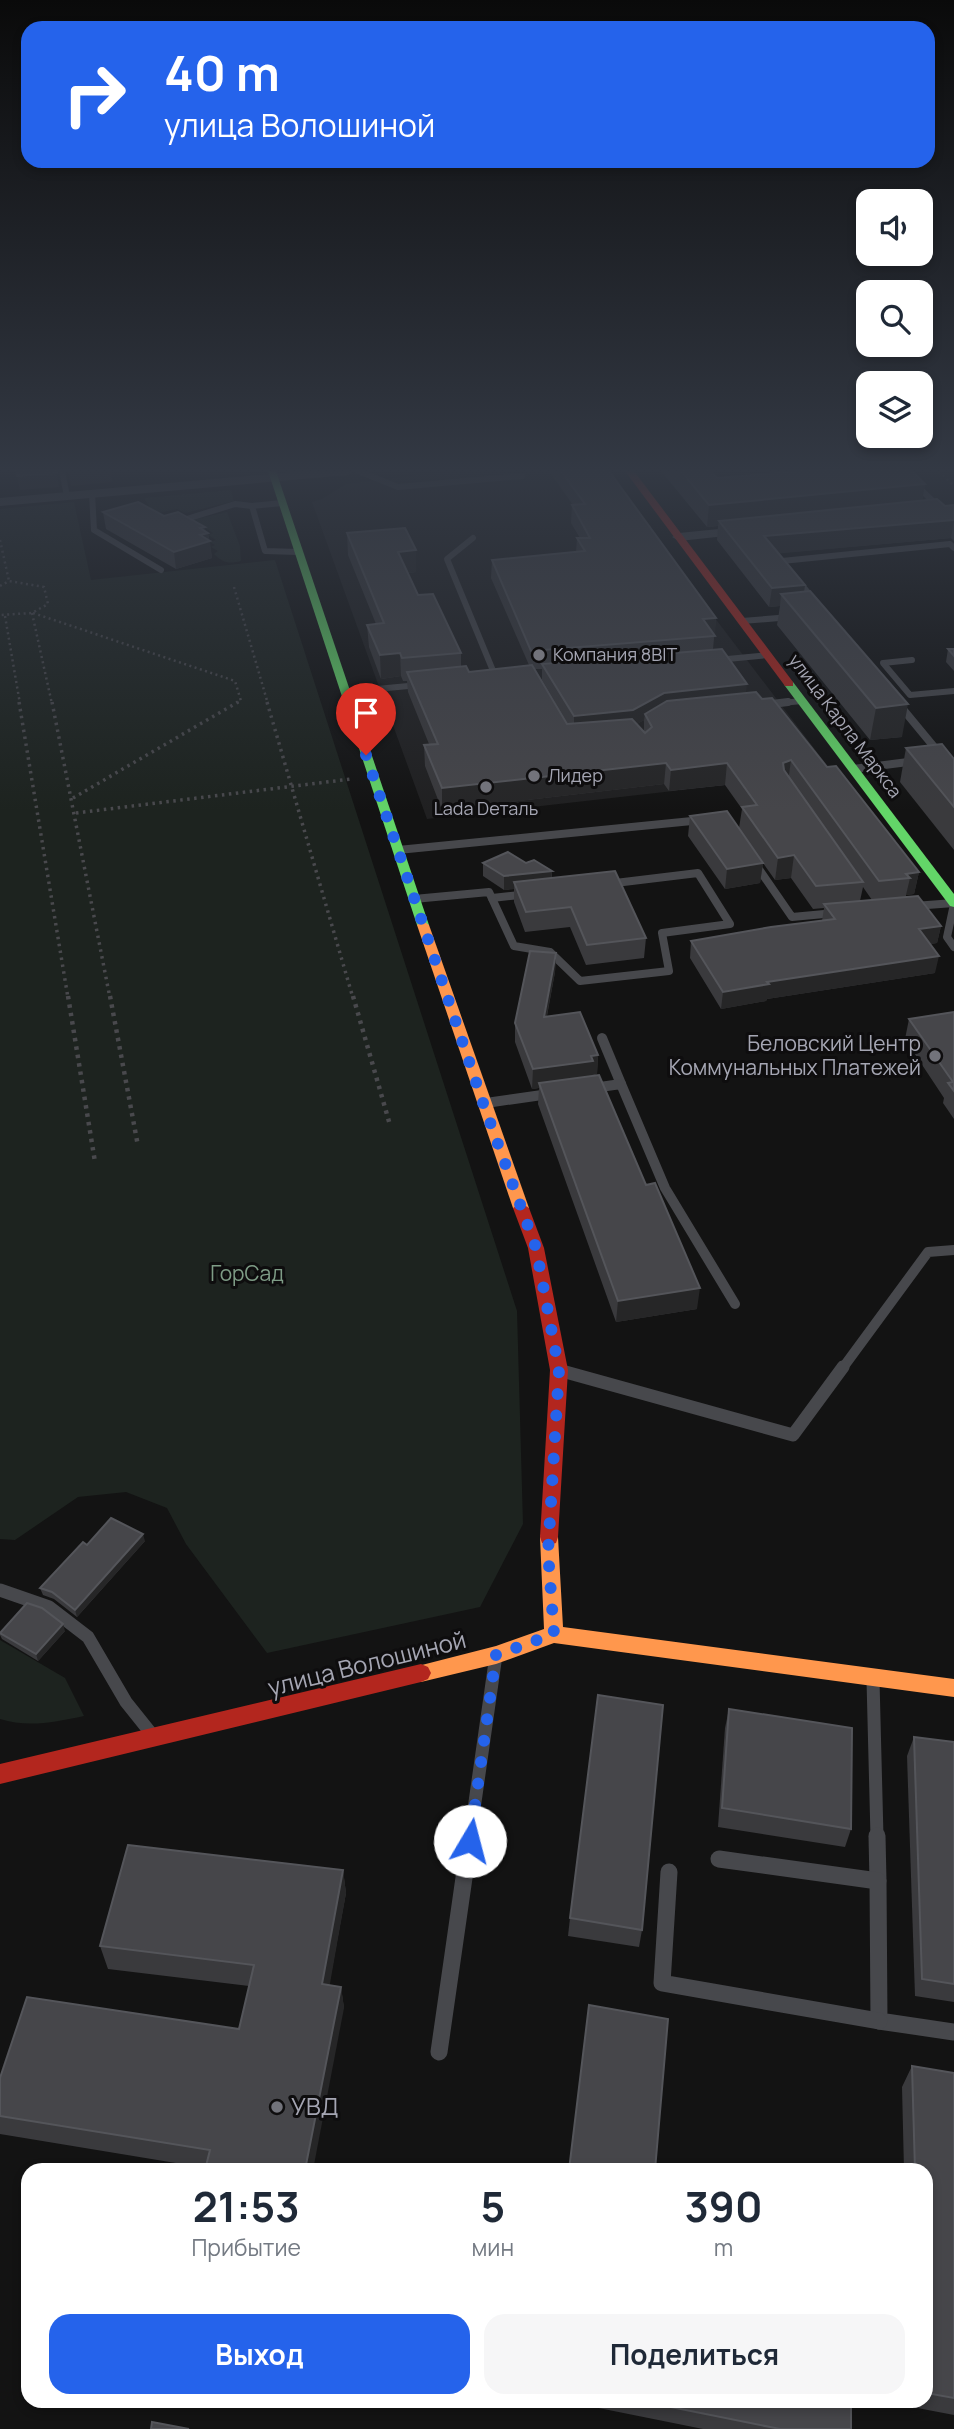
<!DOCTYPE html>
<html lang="ru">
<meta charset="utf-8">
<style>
:root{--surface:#fff;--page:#f6f6f7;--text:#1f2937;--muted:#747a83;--accent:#2563eb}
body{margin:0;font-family:Manrope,sans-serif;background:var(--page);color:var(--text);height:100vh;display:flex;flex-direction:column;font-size:26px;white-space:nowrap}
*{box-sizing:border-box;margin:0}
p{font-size:23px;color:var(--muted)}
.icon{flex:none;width:38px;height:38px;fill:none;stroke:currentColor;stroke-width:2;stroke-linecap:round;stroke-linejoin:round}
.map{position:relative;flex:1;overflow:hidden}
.details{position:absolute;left:21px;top:2163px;width:912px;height:245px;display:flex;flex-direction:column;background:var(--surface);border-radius:21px;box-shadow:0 4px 10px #0003}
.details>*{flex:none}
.hud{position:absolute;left:21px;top:21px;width:914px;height:147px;border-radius:21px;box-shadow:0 4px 10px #0003;background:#2563eb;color:#fff;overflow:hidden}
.fabs{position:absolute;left:856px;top:189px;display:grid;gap:14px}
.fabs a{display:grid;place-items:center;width:77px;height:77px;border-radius:14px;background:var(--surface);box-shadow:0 4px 10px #0003;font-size:35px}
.pin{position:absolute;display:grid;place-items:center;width:60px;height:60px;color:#fff;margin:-72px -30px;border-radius:50% 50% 50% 0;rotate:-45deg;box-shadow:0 0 7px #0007}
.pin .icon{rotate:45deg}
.me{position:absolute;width:77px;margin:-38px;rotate:8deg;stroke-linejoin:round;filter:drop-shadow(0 0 5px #0008)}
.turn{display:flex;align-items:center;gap:24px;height:147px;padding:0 28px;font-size:32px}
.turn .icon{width:91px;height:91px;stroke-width:2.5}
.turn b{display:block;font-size:49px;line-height:60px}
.eta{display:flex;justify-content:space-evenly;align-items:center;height:119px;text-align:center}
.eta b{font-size:42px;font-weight:700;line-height:49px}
.cta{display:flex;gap:14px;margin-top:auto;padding:14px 28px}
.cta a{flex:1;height:80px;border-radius:21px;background:var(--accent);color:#fff;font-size:28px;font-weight:700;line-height:80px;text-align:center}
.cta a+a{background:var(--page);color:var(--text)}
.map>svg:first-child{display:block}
.built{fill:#202021}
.green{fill:#1d231f}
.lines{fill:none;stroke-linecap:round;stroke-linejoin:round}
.path-far2{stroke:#49494d;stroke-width:2.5;stroke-dasharray:2 3.5;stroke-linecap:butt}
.path-far1{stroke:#49494d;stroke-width:3.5;stroke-dasharray:2.5 4.5;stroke-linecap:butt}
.path{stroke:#49494d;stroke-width:4.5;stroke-dasharray:3.5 5;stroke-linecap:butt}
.lane-far4{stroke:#47484c;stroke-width:6}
.lane-far3{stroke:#47484c;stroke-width:8}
.lane-far2{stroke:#47484c;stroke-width:10}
.lane-far1{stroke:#47484c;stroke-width:13}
.lane{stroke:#47484c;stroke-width:17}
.street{fill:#47484c;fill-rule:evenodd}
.fast{fill:#63d668;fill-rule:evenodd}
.slow{fill:#ff974d;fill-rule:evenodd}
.jam{fill:#b3261e;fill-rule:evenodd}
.wall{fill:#3a3a3d;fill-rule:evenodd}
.shaded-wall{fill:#262627}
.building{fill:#46464a;stroke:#54555a;stroke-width:2}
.route{stroke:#2563eb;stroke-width:12;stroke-dasharray:0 21.6}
.poi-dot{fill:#72737b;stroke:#0e0d0e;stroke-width:2.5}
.labels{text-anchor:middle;stroke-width:6;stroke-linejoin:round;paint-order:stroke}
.far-poi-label{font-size:18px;fill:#a5a6b3;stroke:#0e0d0e;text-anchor:start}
.far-street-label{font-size:18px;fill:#a5a6b3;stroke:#0e0d0e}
.poi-label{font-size:21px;fill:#a5a6b3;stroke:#0e0d0e;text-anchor:end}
.park-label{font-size:21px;fill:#7e9c86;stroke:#0e0d0e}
.near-street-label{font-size:24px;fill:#a5a6b3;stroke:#0e0d0e}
.near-poi-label{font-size:24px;fill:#a5a6b3;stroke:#0e0d0e;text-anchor:start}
</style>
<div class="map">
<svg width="954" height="2429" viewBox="0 0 954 2429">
<rect width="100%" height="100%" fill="#131313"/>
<polygon class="built" points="453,471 603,471 833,773 427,819 312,502 322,499 346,484"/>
<g class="green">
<polygon points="231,490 234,501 185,513 177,509 154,514 144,498"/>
<polygon points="74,502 91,580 275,560 517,1311 523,1524 480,1607 267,1653 186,1544 167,1508 126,1492 78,1497 15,1540 0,1539 0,509"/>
<path d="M227,512L240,546L241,561C229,564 223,563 214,554L218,551L211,547L215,545L210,542L216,540L208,535L213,533L192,520Z"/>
<path d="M0,1640L65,1678L84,1716C55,1722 28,1728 0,1719Z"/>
</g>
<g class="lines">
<g class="path-far2">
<polyline points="939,471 954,486"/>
<polyline points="0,540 9,581"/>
<polyline points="0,586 9,581 44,587 48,604 32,613 0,615"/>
<polyline points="234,587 268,704"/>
<polyline points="32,613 52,704"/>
<polyline points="33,613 235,681 241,701 235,704"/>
<polyline points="5,616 20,704"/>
</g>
<g class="path-far1">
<polyline points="19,702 68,998"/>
<polyline points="52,702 110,998"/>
<polyline points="267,702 353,998"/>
<polyline points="73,798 238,702"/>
<polyline points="76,813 351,779"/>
</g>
<g class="path">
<polyline points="68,996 95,1162"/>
<polyline points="110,996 138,1146"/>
<polyline points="353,996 390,1125"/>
</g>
<g class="lane-far4">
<polyline points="62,471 67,496"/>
<polyline points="358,471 398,487 522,476"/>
<polyline points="915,484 940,508"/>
<polyline points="92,494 94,530 161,570"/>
<polyline points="282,503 252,506 265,551 298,552"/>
<polyline points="177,522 235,504 252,506"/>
<polyline points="473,538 447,559 496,678"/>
<polyline points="814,600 782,561 950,544 954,548"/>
<polyline points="742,621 791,617"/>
<polyline points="717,660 768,655"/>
<polyline points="912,660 883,663 910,695 954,691"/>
<polyline points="345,692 419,685"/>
<polyline points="897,702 899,704"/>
<polyline points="771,704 802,701"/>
</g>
<g class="lane-far3">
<polyline points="897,702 954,771"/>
<polyline points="764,705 788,702"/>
<polyline points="853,769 916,761"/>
<polyline points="398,850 702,820"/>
<polyline points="754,862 792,917 835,913"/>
<polyline points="492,898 529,894"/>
<polyline points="414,899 489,892 514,946 550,952 580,981 669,971 662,933 730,924 698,873 607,884"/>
<polyline points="954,904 947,937 954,947"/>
<polyline points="914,906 954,903"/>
</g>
<g class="lane-far2">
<polyline points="602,1038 621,1084"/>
<polyline points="593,1088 621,1084 665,1188 735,1304"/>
<polyline points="486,1103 549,1094"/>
<polyline points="842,1369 928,1252 954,1250"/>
</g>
<g class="lane-far1">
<polyline points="562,1371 793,1435 843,1367"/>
<polyline points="0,1590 49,1607 88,1637 126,1702 150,1732"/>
<polyline points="873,1680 877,1837"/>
<polyline points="470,1837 495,1662"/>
</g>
<g class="lane">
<polyline points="877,1836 878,1881"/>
<polyline points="719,1859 878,1881 879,2021 954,2032"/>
<polyline points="669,1872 662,1983 879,2021"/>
<polyline points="439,2052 470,1836"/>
</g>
<g class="street">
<polygon points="304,471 354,471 348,475 0,506 0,498"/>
<polygon points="749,526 756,530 754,533 679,541 672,537 679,533"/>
</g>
<g class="fast">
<polygon points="268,471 276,471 429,925 428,928 423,929 417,925"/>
<polygon points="789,681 793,682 954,894 954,907 950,906 785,686 784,684"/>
</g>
<g class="slow">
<polygon points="423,921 429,925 529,1208 527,1212 521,1213 513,1208 417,925"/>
<polygon points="549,1529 556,1531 558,1537 563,1627 954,1679 954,1697 554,1643 496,1664 421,1682 414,1679 411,1673 414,1667 496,1646 544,1629 540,1537 542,1531"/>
</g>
<g class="jam">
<polygon points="625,471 634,471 793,682 793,686 785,686"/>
<polygon points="521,1203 529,1208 544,1248 568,1370 558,1537 556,1543 549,1545 542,1543 540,1537 550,1370 528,1248 513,1208"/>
<polygon points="421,1664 428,1667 431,1673 428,1679 421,1682 0,1784 0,1764"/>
</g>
</g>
<g class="wall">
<path d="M549,471H609L716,618L713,649L746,693L762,699L827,767L919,872L914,894L906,895V897L941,926L937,943L930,944L935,973L767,999L766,1001L721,1009L690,958L691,941L822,921L824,908L813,909L791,878L775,880L763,863L760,883L725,889L688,836L690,816L739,828L742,809L725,785L669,791L664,784L442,810L425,766L424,745L429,744L408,692L407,681H403L401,676L381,679L369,647L367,625L376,624L348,555L347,533L416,572L408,573L418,595L461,653V667L469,672L529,665L491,578L492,560L576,552L577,538H580L571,523L572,505H573ZM535,669H542V680L568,724ZM644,720V731L637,724ZM863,887L865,890L872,900L860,901Z"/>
<polygon points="661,471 710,471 717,478 925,484 922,501 945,506 954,505 954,541 951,538 779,553 805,585 804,592 902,737 870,740 777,625 780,606 769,607 717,540 718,526 707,527"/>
<polygon points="103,512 164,516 206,532 208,533 212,558 176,569 106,529"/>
<polygon points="948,649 954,649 954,671 946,662"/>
<polygon points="906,748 954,759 954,850 900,782"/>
<polygon points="483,863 526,863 552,871 552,878 646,938 644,958 586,965 570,927 525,932 514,902 514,889 504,890 483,876"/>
<polygon points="556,953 555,972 547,1016 598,1055 597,1074 592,1076 697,1309 616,1322 538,1104 539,1088 532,1089 515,1042 515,1023"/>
<polygon points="954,1012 954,1119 943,1103 944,1098 905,1039 909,1019"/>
<polygon points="145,1541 77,1617 54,1599 43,1595 40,1588 87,1545"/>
<polygon points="65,1631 38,1661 2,1639 0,1635 0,1632"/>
<polygon points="729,1709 851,1829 845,1847 718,1827 725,1728"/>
<polygon points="914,1737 954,1742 954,2002 915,1996 907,1756"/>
<polygon points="343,1870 346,1893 329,1985 341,1987 344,2008 206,2168 0,2134 0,2078 239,2029 249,1986 108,1969 100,1946"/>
<polygon points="570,1918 642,1930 639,1947 568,1936"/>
<polygon points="912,2066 954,2073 954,2415 907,2406 907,2401 926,2401 926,2170 904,2170 902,2087"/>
<polygon points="564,2401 851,2401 851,2429 703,2429"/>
</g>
<g class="shaded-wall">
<polygon points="111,471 112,482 71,486 68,472"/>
<polygon points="57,473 59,487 20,490 17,476"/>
<polygon points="925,484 921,506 719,521 718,526 707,527 709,505"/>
<polygon points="954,520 951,538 762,555 764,536"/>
<polygon points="205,527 206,533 208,533 209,541 210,541 212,558 176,569 174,552 200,528"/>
<polygon points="416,550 416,572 399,574 398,552"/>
<polygon points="805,585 802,604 781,594 780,606 769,607 772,588"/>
<polygon points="716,618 715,636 703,619"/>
<polygon points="400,653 401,676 381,679 380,655"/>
<polygon points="747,684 745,700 645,714 644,720 632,727 574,733 574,716 664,693"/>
<polygon points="908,704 902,737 870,740 876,708"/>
<polygon points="791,760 788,782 780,785 783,763"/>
<polygon points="666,763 664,784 442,810 442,788"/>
<polygon points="727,763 725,785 669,791 671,770"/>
<polygon points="794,855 791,878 775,880 778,858"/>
<polygon points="763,863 760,883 725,889 727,869"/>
<polygon points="552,871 551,884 514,882 514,889 504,890 504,876"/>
<polygon points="919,872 914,894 906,895 910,878 906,874"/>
<polygon points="941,926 937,943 915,946 919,929"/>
<polygon points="556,953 555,972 543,1036 544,1017"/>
<polygon points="939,956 935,973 767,999 766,1001 721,1009 723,992 767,982"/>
<polygon points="598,1055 597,1074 592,1075 592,1080 539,1083 539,1088 532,1089 533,1069"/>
<polygon points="700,1288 697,1309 616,1322 618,1301"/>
<polygon points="143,1534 145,1541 77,1617 75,1610"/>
<polygon points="63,1624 65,1631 38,1661 36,1654"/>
<polygon points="343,1870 346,1893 326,2006 322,1984"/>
<polygon points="341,1987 344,2008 313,2170 305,2170"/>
</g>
<g class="building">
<polygon points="16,471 57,471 57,473 17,476"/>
<polygon points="561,471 609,471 716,618 703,619 715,636 531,651 492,560 585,551 577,538 590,538 572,505 585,504"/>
<polygon points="681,471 710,471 717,478 802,471 912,471 925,484 709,505"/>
<polygon points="937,499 945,506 954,505 954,520 764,536 805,585 772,588 719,521"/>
<polygon points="138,502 164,516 178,512 205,527 200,528 208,533 200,535 210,541 174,552 103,512"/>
<polygon points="405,528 416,550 398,552 418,595 433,594 461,653 402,658 400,653 380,655 367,625 384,623 347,533"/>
<polygon points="810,591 908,704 876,708 781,594"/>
<polygon points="722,649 747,684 664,693 633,710 574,716 542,664"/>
<polygon points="948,649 954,649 954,656"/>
<polygon points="532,665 567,724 632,719 645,733 652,727 645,714 667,701 756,692 762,699 772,698 827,767 836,766 919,872 906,874 910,878 879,881 791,760 783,763 784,770 863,882 816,886 794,855 778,858 742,807 757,805 727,763 671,770 666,763 442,788 424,745 438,744 407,672 466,666 469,672"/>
<polygon points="942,744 954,759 954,807 906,748"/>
<polygon points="727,811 763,863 727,869 690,816"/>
<polygon points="508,852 526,863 534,860 552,871 504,876 483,863"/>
<polygon points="615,871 646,938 587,945 571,907 526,912 514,882"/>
<polygon points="918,896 941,926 919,929 939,956 767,982 769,984 723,992 691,941 771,927 835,919 824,904"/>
<polygon points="530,951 556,953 544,1017 580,1012 598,1055 591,1056 593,1061 533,1069 515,1023"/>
<polygon points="954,1012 954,1091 948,1083 953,1082 909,1019"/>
<polygon points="599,1075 646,1185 655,1183 700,1288 618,1301 539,1083"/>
<polygon points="111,1518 143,1534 75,1610 52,1592 40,1588 83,1542 87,1545"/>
<polygon points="27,1603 42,1608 63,1624 36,1654 0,1633"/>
<polygon points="598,1695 663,1705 642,1930 570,1918"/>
<polygon points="729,1709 852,1728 851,1829 722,1808"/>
<polygon points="914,1737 954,1742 954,1984 922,1979"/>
<polygon points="128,1845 343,1870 322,1984 341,1987 305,2170 205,2170 210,2150 0,2116 0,2078 27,1997 239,2029 254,1965 100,1946"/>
<polygon points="589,2005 668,2019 655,2170 569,2170"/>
<polygon points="912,2066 954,2073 954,2398 926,2393 926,2170 915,2170"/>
<polygon points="641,2401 851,2401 851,2429 780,2429"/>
<polygon points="152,2422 189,2429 151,2429"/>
</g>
<linearGradient id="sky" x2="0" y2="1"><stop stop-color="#0a0a0a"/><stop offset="0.58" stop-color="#333944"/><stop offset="1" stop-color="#333944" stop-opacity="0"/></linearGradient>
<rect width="954" height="811" fill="url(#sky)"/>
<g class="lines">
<polyline class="route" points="366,755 483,1103 536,1248 559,1370 548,1552 554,1634 496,1655 470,1841"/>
</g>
<g class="poi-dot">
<circle cx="539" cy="655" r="7"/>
<circle cx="534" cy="776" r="7"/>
<circle cx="486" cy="787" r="7"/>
<circle cx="935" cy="1056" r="7"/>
<circle cx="277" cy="2107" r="7"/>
</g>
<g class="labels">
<g class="far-poi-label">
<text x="553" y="661">Компания 8BIT</text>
<text x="548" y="782">Лидер</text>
<text x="486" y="815" text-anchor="middle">Lada Dеталь</text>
</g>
<g class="far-street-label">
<text transform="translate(845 726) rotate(53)" y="6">улица Карла Маркса</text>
</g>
<g class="poi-label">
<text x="921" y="1051">Беловский Центр<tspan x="921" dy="24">Коммунальных Платежей</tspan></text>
</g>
<g class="park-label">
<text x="247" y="1281">ГорСад</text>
</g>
<g class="near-street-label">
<text transform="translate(367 1664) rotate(-14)" y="8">улица Волошиной</text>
</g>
<g class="near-poi-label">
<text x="291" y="2115">УВД</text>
</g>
</g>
</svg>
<div class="fabs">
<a><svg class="icon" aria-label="sound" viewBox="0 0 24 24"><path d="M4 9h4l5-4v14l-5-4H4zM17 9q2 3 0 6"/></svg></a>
<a><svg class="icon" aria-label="search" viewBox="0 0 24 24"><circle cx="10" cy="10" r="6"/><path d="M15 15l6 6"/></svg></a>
<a><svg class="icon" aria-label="layers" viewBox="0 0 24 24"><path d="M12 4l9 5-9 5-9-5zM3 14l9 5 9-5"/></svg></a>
</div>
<div class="pin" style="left:366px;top:755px;background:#d93025"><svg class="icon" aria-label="arrive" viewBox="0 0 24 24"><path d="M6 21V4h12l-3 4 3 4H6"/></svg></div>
<svg class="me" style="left:470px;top:1841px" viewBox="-20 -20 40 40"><circle r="19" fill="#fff"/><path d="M0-13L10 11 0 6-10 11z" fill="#2563eb"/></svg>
<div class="hud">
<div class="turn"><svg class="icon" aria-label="right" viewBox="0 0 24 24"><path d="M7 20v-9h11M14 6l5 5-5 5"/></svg><div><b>40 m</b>улица Волошиной</div></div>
</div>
<section class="details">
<div class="eta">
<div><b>21:53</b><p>Прибытие</p></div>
<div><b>5</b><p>мин</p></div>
<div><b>390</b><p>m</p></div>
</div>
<div class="cta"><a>Выход</a><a>Поделиться</a></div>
</section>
</div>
